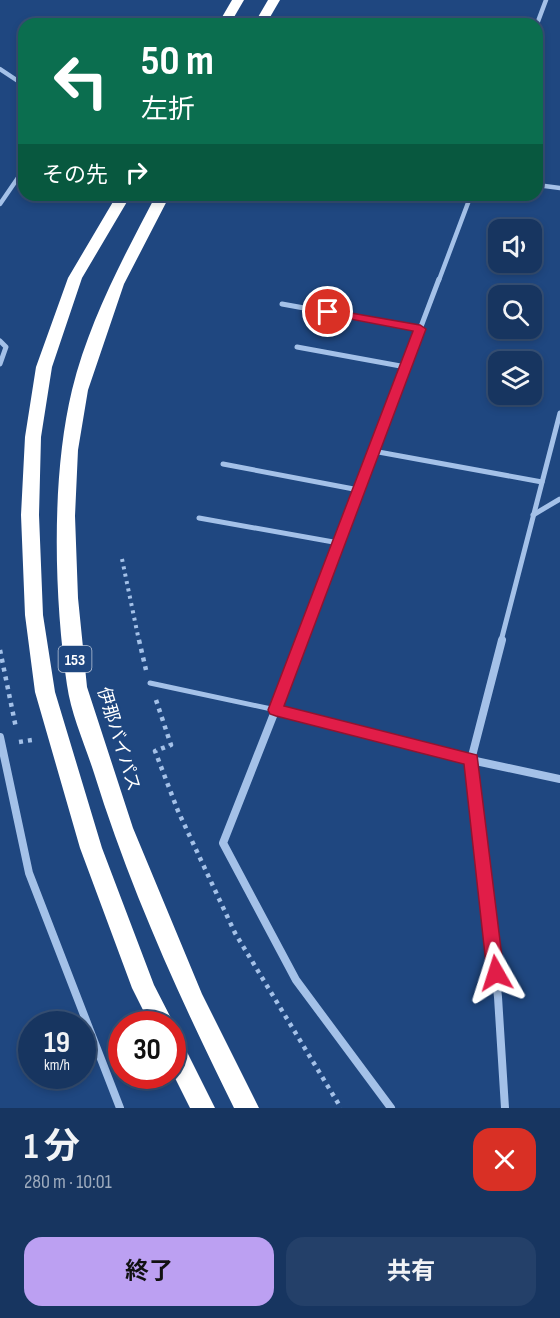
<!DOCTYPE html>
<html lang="ja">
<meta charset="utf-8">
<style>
:root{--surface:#173560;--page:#244069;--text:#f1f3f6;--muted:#9eabbd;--line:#365075;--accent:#bca0f2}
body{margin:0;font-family:"Sofia Sans Condensed","Noto Sans JP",sans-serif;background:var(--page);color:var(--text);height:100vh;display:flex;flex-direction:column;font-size:22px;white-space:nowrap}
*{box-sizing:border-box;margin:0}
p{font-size:20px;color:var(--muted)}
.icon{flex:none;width:33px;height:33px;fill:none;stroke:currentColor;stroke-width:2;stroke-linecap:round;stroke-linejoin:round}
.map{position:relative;height:1108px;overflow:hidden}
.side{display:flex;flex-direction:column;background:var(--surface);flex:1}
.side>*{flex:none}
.banner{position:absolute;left:18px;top:18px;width:525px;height:183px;border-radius:18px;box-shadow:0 3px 9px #0003,0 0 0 2px var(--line);background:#0b6e4f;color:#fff;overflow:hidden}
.fabs{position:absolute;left:488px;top:219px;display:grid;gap:12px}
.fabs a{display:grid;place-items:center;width:54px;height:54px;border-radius:12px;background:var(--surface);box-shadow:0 3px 9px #0003,0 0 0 2px var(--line);font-size:30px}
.speed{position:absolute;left:18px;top:1011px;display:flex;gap:12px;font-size:30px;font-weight:700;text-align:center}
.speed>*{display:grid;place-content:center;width:78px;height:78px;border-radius:50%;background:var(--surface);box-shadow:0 3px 9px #0003,0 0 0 2px var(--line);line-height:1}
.speed small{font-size:15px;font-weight:400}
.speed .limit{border:9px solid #d22;background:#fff;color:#111}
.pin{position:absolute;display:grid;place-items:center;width:51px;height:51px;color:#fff;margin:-26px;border:3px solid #fff;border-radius:50%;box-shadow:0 2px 6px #0007}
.me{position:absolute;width:66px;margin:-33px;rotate:354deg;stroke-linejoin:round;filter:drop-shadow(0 0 4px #0008)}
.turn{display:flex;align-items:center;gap:21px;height:126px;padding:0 24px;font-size:27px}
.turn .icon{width:78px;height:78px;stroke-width:2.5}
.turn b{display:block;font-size:42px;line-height:51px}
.then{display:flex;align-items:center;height:57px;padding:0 24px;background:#0003;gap:12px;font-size:22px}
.round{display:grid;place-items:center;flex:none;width:63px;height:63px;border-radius:18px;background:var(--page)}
.headline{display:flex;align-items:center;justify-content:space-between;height:102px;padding:0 24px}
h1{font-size:36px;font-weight:700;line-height:45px}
.action{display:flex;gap:12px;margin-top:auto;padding:12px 24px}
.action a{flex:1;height:69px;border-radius:18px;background:var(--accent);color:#111;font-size:24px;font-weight:700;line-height:69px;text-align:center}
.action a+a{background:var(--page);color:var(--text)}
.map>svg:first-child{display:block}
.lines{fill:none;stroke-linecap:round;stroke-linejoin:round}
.path-far1{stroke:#a4c1e8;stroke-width:4;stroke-dasharray:3 4.5;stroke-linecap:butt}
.path{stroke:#a4c1e8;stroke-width:4.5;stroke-dasharray:4 5;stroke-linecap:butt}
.lane{stroke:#a4c1e8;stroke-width:5}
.street-far2{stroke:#a4c1e8;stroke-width:4.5}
.street-far1{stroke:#a4c1e8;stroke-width:5}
.street{stroke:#a4c1e8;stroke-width:8}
.highway{fill:#fff;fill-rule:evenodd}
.route{fill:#e11d48;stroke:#92132f;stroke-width:1.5}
.labels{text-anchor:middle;stroke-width:4.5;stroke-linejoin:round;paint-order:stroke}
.shield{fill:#1f4780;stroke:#bcc8d9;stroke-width:1.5}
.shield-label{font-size:16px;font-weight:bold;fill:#fff}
.street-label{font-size:18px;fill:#fff;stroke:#1f4780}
</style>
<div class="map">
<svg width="560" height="1108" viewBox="0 0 560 1108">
<rect width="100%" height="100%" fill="#1f4780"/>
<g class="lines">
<polyline class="path-far1" points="122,559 139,641"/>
<g class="path">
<polyline points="139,640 146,670"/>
<polyline points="0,650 16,728"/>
<polyline points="156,700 171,745 155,751 178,811 235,933 341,1108"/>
<polyline points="19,742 32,740"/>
</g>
<polyline class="lane" points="150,683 276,710"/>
<g class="street-far2">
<polyline points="537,24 546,0"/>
<polyline points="0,69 24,85"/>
<polyline points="537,185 560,188"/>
<polyline points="0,204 24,169"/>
<polyline points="439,280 471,195"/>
</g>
<g class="street-far1">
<polyline points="282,304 420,329"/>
<polyline points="0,341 6,347 0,364"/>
<polyline points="297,347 406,367"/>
<polyline points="373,451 542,482"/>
<polyline points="223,464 359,490"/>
<polyline points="533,515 560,499"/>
<polyline points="199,518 339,543"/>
<polyline points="302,641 439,279"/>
<polyline points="501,641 560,413"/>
</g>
<g class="street">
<polyline points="303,640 223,843 296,980 391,1108"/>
<polyline points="502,640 471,760 498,997 505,1108"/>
<polyline points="276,710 471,760 560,779"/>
<polyline points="0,737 29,873 120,1108"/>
</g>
<g class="highway">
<polygon points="232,0 244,0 230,24 218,24"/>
<polygon points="268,0 280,0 266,24 254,24"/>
<polygon points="117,195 131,195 82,278 52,367 41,437 39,515 43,615 55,692 102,848 154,985 174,1024 172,1027 172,1024 150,1024 132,988 80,848 35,692 25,615 21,515 25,437 36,367 68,278"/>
<path d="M156,195H170L124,284L88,390L78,450L75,516L78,598L87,687L133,828L202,994L259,1108H234C180,999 130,889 94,773C85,745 71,714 67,685C54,597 51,477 72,390C89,321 123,258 156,195Z"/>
<polygon points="172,1035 180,1038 215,1108 190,1108 172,1072"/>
</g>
</g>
<polygon class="route" points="328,309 420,325 426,329 284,706 477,755 504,973 502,979 496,981 489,979 487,973 464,764 276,716 270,714 268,710 413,331 324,314 324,310"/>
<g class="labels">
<rect class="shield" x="58.5" y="646" width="33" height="26" rx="4.5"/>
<g class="shield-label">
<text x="75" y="665">153</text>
</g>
<g class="street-label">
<text transform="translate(119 739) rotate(73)" y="6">伊那バイパス</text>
</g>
</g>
</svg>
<div class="fabs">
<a><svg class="icon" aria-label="sound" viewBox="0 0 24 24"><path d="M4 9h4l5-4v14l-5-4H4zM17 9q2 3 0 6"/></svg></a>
<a><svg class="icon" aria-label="search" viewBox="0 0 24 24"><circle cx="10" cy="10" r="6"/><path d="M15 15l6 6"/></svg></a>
<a><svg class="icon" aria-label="layers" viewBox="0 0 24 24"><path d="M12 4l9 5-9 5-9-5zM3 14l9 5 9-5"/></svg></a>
</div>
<div class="speed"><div>19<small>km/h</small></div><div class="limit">30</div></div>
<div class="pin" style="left:328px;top:312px;background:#d93025"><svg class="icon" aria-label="arrive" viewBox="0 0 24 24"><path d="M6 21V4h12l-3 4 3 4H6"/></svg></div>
<svg class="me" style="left:496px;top:973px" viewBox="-20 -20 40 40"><path d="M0-17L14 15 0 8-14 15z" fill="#e11d48" stroke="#fff" stroke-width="4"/></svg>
<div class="banner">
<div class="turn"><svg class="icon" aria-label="left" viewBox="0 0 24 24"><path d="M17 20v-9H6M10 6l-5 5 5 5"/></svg><div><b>50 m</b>左折</div></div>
<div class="then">その先<svg class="icon" aria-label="right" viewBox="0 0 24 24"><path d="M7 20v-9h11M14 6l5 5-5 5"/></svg></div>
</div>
</div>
<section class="side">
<div class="headline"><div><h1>1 分</h1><p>280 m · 10:01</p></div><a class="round" style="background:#d93025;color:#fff"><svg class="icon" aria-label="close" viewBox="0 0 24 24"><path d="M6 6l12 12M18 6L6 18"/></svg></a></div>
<div class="action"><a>終了</a><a>共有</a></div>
</section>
